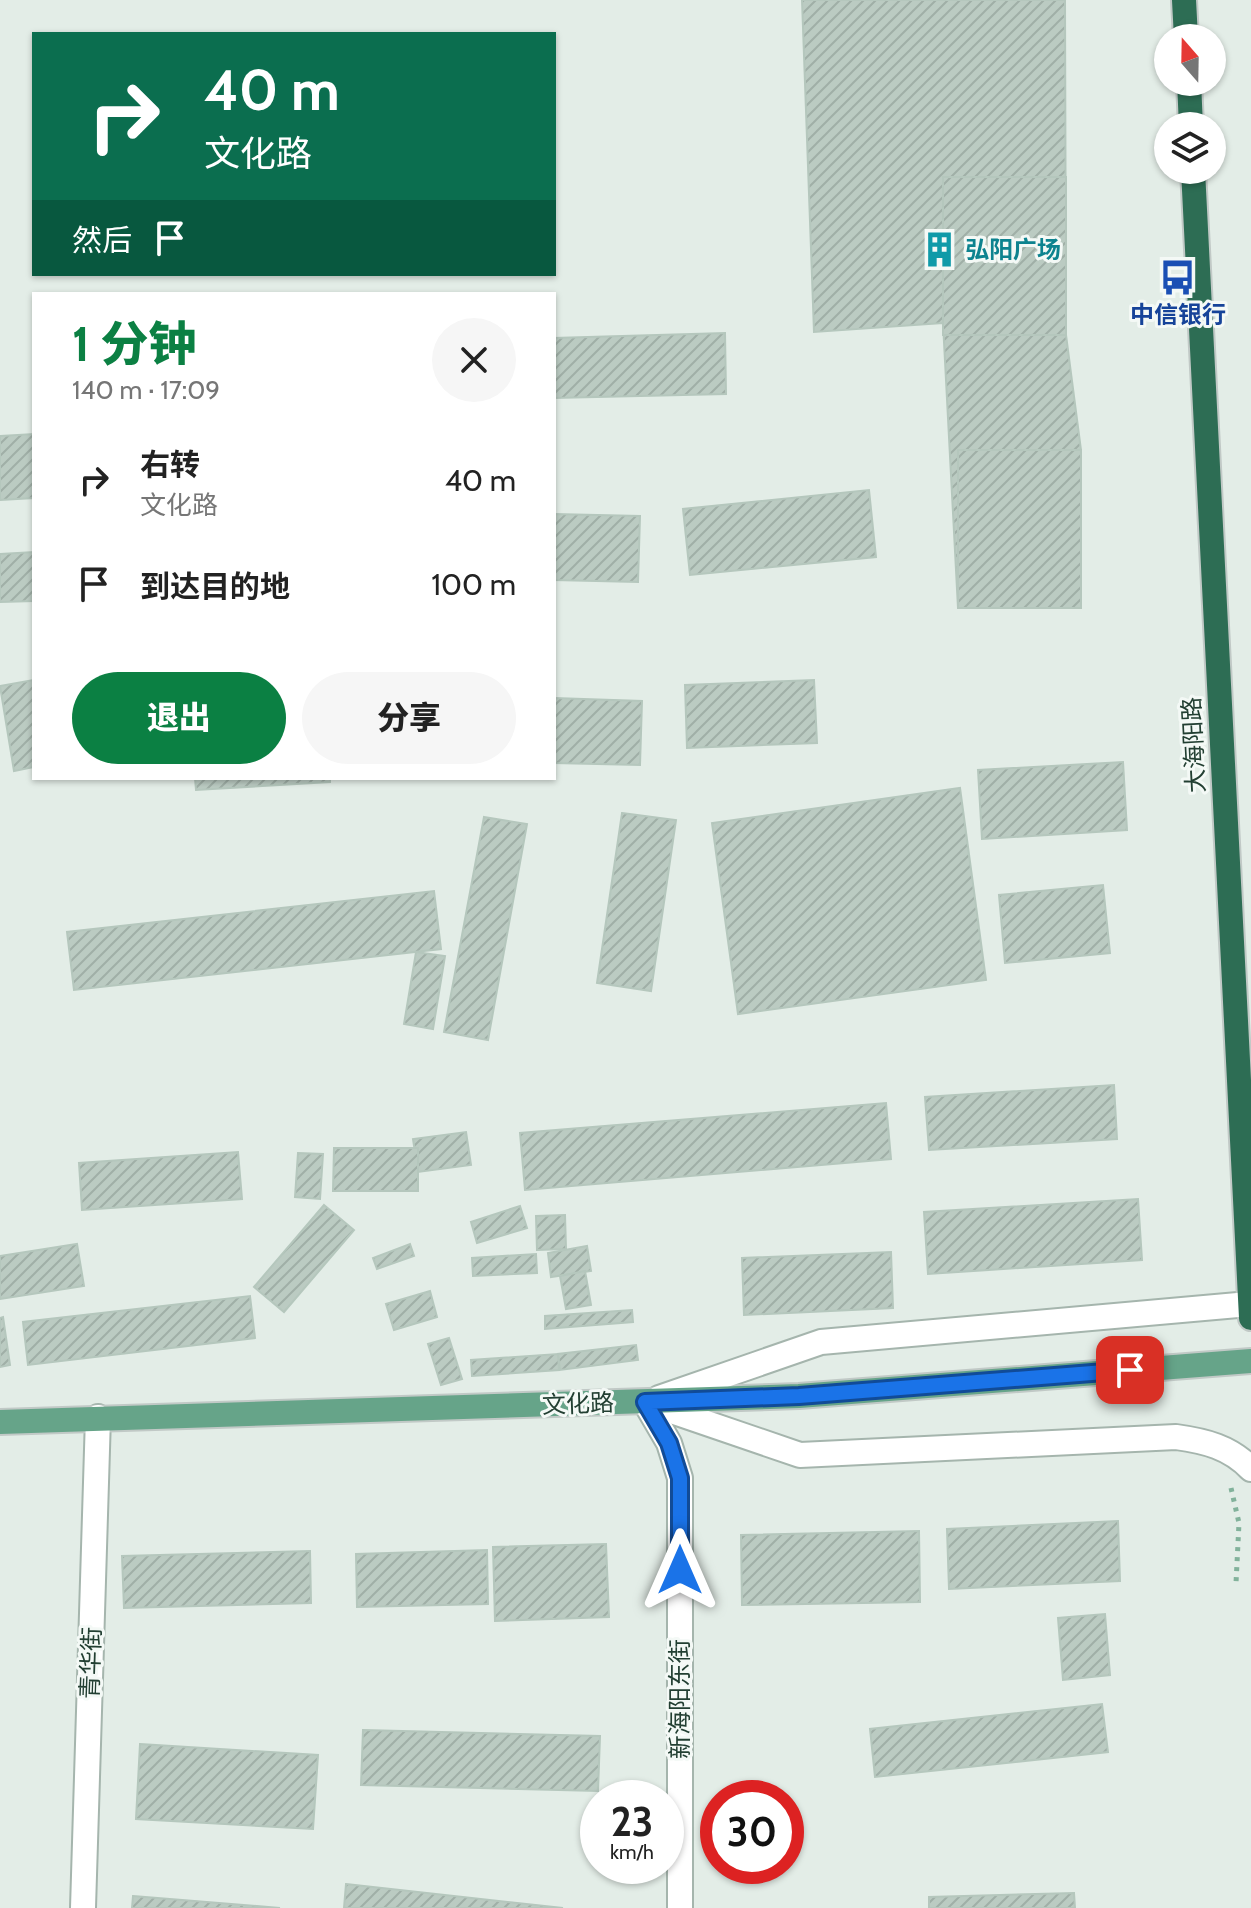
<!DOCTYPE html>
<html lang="zh">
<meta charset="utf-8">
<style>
:root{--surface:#fff;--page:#f6f6f6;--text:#222;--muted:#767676;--accent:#0b8043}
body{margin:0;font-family:Cabin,"Noto Sans SC",sans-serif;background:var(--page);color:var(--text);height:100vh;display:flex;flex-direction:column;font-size:30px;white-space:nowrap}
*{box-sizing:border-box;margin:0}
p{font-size:26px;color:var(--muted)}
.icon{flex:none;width:44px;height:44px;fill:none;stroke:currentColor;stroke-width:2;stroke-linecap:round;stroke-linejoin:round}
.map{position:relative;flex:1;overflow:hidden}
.sheet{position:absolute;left:32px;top:292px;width:524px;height:488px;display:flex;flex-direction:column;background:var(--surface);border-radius:0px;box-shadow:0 2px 6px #0004}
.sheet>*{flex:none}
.banner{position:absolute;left:32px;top:32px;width:524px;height:244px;border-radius:0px;box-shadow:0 2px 6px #0004;background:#0b6e4f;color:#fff;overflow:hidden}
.needle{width:52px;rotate:340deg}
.tools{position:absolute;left:1154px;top:24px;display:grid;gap:16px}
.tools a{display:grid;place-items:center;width:72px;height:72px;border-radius:50%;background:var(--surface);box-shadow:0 2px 6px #0004;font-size:40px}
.speed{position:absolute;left:580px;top:1780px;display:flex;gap:16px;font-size:40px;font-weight:700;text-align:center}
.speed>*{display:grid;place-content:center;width:104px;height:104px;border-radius:50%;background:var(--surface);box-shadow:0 2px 6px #0004;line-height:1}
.speed small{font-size:20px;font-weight:400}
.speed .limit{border:12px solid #d22;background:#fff;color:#111}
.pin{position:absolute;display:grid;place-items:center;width:68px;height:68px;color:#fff;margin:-34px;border-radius:16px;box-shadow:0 4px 12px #0006}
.me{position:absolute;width:88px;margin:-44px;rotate:0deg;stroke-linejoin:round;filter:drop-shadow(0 0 6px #0008)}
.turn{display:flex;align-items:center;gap:28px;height:168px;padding:0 40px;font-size:36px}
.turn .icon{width:104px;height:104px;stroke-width:2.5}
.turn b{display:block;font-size:56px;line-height:68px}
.then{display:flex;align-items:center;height:76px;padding:0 40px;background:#0003;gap:16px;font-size:30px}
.round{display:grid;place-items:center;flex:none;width:84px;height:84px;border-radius:42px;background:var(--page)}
.overview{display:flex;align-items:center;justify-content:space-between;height:136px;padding:0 40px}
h1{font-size:48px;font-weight:800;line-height:60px;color:var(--accent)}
.action{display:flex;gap:16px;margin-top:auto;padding:16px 40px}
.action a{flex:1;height:92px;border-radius:48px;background:var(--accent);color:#fff;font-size:32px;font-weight:800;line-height:92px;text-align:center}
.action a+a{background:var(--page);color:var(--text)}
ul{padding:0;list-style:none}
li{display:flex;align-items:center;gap:24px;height:104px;padding:0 40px}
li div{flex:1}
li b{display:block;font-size:30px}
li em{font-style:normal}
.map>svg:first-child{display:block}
.building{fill:url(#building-hatch);stroke:#b5c7bd;stroke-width:2}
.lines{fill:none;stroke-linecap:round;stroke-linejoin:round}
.minor-casing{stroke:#a5b5ad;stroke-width:28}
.major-casing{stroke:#c1c9c6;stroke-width:28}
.highway-casing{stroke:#c1c9c6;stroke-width:28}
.path{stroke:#82b29b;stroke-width:5;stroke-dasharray:4 6;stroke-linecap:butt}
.minor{stroke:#fff;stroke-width:24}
.major{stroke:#66a489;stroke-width:24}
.highway{stroke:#2d6d54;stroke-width:24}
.route-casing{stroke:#114b97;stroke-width:20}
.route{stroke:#1a73e8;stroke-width:14}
.labels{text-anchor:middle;stroke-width:6;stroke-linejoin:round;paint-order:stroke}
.culture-label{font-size:24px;font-weight:bold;fill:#0d838f;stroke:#f4f9f6;text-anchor:start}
.transit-label{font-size:24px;font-weight:bold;fill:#164399;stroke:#f4f9f6}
.street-label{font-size:24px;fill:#223f32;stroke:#f4f9f6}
</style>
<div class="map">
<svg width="1251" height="1908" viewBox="0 0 1251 1908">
<defs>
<pattern id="building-hatch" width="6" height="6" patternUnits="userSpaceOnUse" patternTransform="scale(2)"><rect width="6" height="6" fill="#bbcbc2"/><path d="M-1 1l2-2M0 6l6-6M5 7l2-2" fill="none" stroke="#a0afa7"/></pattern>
</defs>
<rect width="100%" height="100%" fill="#e3ede7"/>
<g class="building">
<polygon points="802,0 1065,0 1066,335 1081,450 1081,608 958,608 943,323 814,332"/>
<rect x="943" y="177" width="123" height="158"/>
<polygon points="725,333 726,394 554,398 554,338"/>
<polygon points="34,434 34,498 0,500 0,436"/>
<rect x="958" y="450" width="123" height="158"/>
<polygon points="869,490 876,557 690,575 683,509"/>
<polygon points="554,514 640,516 638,582 554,580"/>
<polygon points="34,552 34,601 0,602 0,554"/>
<polygon points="34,680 34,767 14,771 0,686"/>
<polygon points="814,680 817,743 687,748 685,685"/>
<polygon points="554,698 642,701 640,765 554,763"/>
<polygon points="1123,762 1127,830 982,839 978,770"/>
<polygon points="195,778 330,778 330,782 196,790"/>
<polygon points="960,788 986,980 738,1014 712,823"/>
<polygon points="622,813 676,820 651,991 597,983"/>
<polygon points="484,817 527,824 488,1040 444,1032"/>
<polygon points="1103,885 1110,953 1005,963 999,895"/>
<polygon points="434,891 441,949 74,990 67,932"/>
<polygon points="416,952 445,956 433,1029 404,1024"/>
<polygon points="1114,1085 1117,1139 929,1150 925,1097"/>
<polygon points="886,1103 891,1159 525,1190 520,1133"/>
<polygon points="466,1132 471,1165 418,1172 413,1139"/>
<polygon points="334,1148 418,1148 418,1191 333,1191"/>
<polygon points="238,1152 242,1199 82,1210 79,1163"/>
<polygon points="298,1153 323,1154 320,1199 295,1197"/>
<polygon points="1138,1199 1142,1260 928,1274 924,1212"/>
<polygon points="324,1205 354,1230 284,1312 254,1287"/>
<polygon points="520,1206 527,1228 477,1243 471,1222"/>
<polygon points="565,1215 566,1249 537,1250 536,1216"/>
<polygon points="77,1244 84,1286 0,1299 0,1256"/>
<polygon points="410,1244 414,1256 377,1269 373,1258"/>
<polygon points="587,1246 591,1271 551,1277 548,1253"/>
<polygon points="891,1252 893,1308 744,1315 742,1258"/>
<polygon points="536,1254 537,1273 473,1276 472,1258"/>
<polygon points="585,1271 591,1305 566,1309 560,1276"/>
<polygon points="430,1291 437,1317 394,1330 386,1304"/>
<polygon points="250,1296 255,1338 28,1365 23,1322"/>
<polygon points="632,1310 633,1322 545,1329 545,1316"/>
<polygon points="3,1317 10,1365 0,1367 0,1318"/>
<polygon points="449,1338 462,1379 441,1385 428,1344"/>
<polygon points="636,1345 638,1360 560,1370 558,1354"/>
<polygon points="558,1354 559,1370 472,1376 471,1360"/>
<polygon points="1118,1521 1120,1581 949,1589 947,1529"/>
<polygon points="919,1531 920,1602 742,1605 741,1535"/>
<polygon points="606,1544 609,1617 495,1621 493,1547"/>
<polygon points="487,1550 488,1604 357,1607 356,1554"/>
<polygon points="310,1551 311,1603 124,1608 122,1556"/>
<polygon points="1105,1614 1110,1675 1063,1680 1058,1618"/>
<polygon points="1102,1704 1108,1752 875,1777 870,1729"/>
<polygon points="363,1730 600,1736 598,1791 361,1785"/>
<polygon points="140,1744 318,1755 313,1829 136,1819"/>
<polygon points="346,1884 563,1908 344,1908"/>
<polygon points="1074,1893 1075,1908 929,1908 929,1897"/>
<polygon points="133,1896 280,1908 132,1908"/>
</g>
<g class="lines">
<defs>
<g id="minor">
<polyline points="659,1398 821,1342 1249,1304"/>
<path d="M645,1402L800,1455L1176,1437C1205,1441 1230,1447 1251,1469"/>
<polyline points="645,1402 669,1443 680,1478 680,1908"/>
<polyline points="83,1908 98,1417"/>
</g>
<polyline id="major" points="0,1422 799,1396 1251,1361"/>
<g id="highway">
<polyline points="1184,0 1186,38"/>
<polyline points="1189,82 1191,126"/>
<polyline points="1193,170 1251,1318"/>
</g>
</defs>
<use href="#minor" class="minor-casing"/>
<use href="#major" class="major-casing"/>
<use href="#highway" class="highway-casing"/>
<polyline class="path" points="1231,1488 1239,1523 1236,1583"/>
<use href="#minor" class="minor"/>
<use href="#major" class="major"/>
<use href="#highway" class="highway"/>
</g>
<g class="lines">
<defs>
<polyline id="route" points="680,1570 680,1478 669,1443 645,1402 799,1396 1130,1370"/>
</defs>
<use href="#route" class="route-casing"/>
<use href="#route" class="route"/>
</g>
<defs>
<symbol id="building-bare" viewBox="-9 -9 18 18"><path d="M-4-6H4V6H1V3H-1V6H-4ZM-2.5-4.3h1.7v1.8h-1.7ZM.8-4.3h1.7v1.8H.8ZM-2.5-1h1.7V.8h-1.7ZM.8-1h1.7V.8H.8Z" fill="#0f9aa8" stroke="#f4f9f6" stroke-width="2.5" paint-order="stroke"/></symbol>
<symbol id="bus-bare" viewBox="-9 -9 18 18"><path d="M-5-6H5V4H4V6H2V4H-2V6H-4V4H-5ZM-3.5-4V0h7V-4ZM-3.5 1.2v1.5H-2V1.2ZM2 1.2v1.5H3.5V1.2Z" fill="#1a4fb4" stroke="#f4f9f6" stroke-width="2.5" paint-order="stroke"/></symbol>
</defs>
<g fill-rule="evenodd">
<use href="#building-bare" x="914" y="224" width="51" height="51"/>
<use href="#bus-bare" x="1152" y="252" width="51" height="51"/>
</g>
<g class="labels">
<g class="culture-label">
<text x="965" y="258">弘阳广场</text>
</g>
<g class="transit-label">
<text x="1178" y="323">中信银行</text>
</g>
<g class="street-label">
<text transform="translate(1194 745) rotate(-93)" y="8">大海阳路</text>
<text transform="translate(578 1404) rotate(-2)" y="8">文化路</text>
<text transform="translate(91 1663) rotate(-88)" y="8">青华街</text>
<text transform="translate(680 1699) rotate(-90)" y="8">新海阳东街</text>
</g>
</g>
</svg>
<div class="tools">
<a><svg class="needle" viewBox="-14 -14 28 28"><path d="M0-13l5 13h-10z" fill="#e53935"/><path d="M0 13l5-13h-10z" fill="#767676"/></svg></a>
<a><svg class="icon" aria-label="layers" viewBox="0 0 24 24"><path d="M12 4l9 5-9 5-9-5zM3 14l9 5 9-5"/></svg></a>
</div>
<div class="speed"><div>23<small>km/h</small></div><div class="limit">30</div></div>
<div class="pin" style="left:1130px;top:1370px;background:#d93025"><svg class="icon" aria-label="arrive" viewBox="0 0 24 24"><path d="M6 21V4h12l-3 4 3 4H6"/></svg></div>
<svg class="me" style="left:680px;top:1570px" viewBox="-20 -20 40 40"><path d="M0-17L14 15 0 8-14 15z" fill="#1a73e8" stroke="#fff" stroke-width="4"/></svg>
<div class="banner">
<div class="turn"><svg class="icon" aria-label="right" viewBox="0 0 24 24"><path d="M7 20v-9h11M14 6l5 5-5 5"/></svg><div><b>40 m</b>文化路</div></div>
<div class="then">然后<svg class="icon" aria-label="arrive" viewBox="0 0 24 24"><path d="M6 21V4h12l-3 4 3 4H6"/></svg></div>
</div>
<section class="sheet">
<div class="overview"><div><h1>1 分钟</h1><p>140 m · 17:09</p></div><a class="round"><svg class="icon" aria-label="close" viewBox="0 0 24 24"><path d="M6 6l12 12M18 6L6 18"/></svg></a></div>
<ul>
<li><svg class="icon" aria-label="right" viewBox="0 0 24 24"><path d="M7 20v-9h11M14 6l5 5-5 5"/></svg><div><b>右转</b><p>文化路</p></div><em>40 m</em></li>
<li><svg class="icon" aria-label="arrive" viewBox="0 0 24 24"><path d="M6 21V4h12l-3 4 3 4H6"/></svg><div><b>到达目的地</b></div><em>100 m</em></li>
</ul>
<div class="action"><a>退出</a><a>分享</a></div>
</section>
</div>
